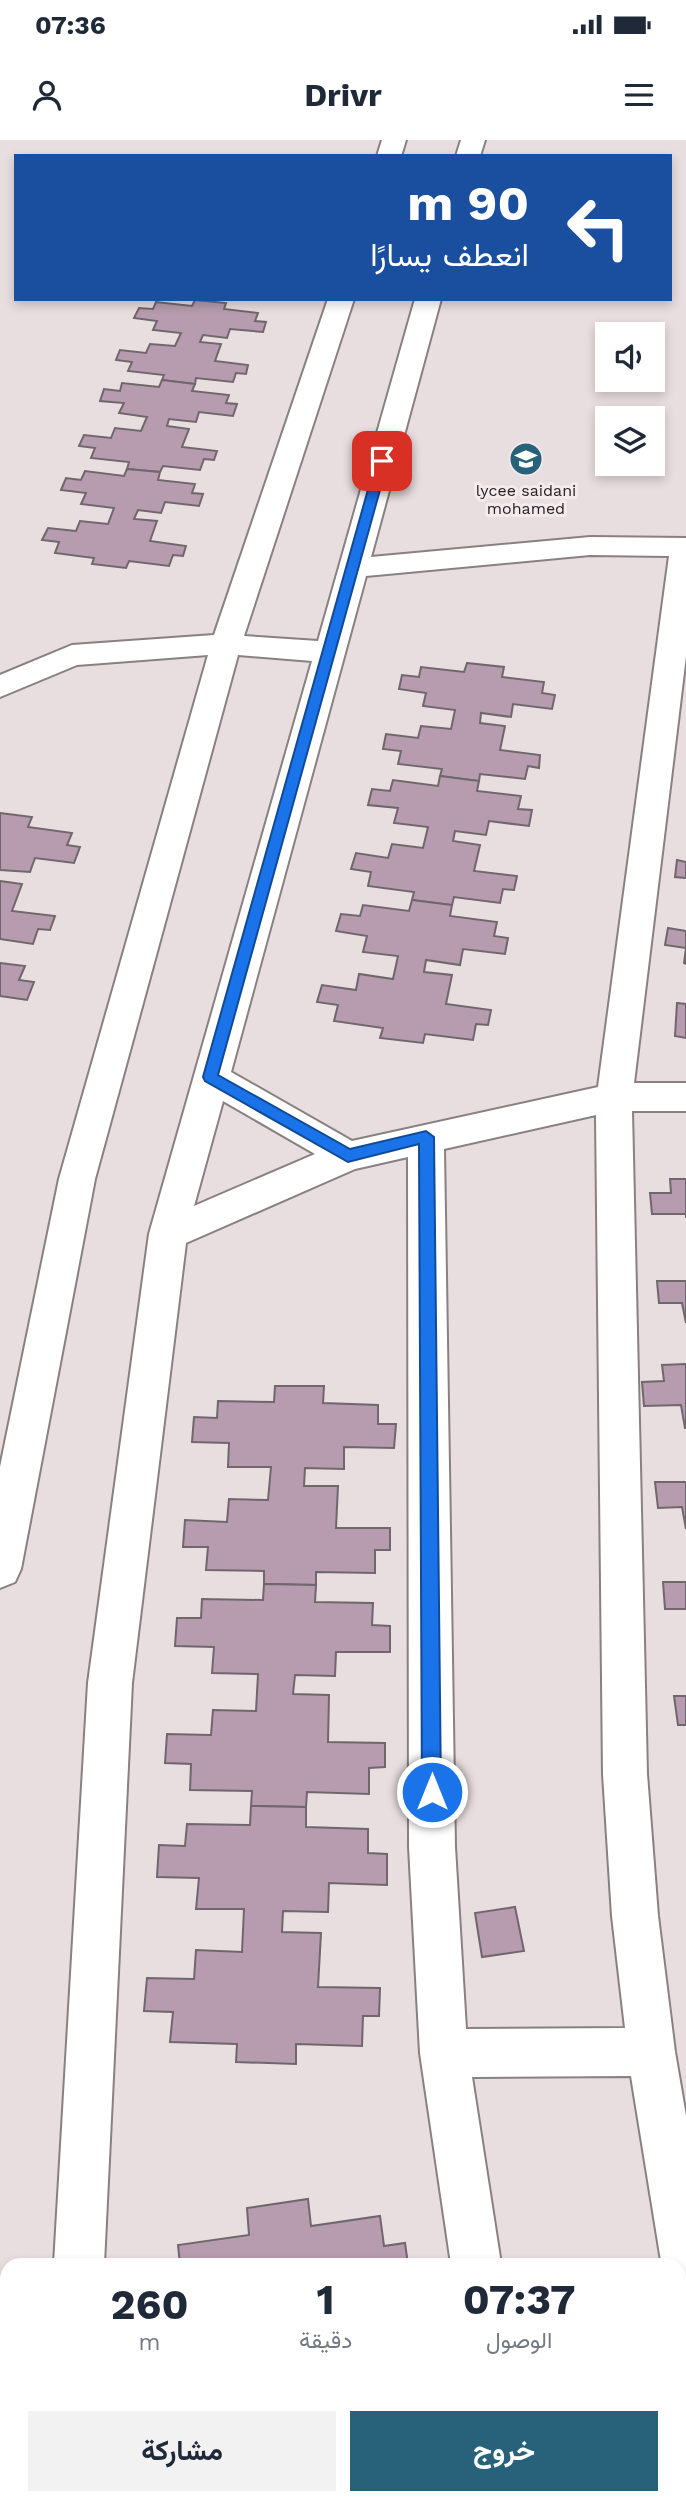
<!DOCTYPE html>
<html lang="ar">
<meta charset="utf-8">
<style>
:root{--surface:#fff;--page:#f2f2f3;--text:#1f2937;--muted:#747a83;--accent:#27617a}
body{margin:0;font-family:"Work Sans",Vazirmatn,sans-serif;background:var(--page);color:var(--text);direction:rtl;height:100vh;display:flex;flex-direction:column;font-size:26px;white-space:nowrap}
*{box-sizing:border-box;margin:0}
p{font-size:23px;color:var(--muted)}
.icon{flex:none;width:38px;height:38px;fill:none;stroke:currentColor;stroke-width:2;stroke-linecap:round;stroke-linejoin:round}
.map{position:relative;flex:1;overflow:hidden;direction:ltr}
.panel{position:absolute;left:0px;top:2118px;width:686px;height:247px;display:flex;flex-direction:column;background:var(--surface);border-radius:21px 21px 0 0;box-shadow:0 4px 10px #0003;direction:rtl}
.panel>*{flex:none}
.banner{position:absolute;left:14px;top:14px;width:658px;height:147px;border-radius:0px;box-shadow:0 4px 10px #0003;direction:rtl;background:#1a4fa0;color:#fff;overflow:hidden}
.tools{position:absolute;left:595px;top:182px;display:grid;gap:14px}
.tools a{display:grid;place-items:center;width:70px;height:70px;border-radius:0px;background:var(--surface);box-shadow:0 4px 10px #0003;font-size:35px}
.pin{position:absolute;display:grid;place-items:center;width:60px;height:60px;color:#fff;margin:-30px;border-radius:14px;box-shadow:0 4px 10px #0006}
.me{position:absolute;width:77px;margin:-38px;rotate:0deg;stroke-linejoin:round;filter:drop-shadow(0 0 5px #0008)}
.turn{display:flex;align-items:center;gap:24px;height:147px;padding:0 28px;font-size:32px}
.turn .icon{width:91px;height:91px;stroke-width:2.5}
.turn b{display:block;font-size:49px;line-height:60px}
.eta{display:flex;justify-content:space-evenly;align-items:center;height:119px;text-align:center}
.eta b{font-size:42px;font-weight:700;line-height:49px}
.button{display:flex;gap:14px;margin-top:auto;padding:14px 28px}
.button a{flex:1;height:80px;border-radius:0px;background:var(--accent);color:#fff;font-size:28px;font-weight:700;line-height:80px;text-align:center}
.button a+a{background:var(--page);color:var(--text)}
.status{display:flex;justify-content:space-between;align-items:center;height:49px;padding:0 35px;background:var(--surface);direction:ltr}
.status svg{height:19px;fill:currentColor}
header{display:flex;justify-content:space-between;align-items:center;height:91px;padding:0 28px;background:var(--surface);font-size:32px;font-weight:700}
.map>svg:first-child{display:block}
.building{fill:#b69cae;stroke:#6f676c;stroke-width:2}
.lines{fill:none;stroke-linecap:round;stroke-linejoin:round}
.minor-casing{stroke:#898082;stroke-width:4}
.minor{fill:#fff;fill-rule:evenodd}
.route{fill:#1a73e8;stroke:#114b97;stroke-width:2}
.labels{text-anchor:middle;stroke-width:6;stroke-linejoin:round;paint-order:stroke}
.far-poi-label{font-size:16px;fill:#282424;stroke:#f5eaed}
</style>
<div class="status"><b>07:36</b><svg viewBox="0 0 49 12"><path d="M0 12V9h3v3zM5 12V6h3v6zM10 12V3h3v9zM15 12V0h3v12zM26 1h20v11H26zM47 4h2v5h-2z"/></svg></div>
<header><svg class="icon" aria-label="menu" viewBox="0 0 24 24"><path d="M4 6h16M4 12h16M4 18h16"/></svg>Drivr<svg class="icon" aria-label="person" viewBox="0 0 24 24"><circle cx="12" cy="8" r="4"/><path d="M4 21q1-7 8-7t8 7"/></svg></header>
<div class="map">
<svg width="686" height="2364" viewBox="0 0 686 2364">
<rect width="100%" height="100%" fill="#e8dddf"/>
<g class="building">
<polygon points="195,160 226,163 224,169 258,173 255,181 266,182 263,192 230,189 227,198 203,195 200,202 221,204 215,221 248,225 246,234 236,233 233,242 196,238 195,244 162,240 164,235 128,231 132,222 116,220 120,210 146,213 150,204 175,206 181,193 153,190 157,181 134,178 139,168 153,169 156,162 192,166"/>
<polygon points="162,240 195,244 192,251 229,255 226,263 237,264 233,276 199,272 196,282 169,279 167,286 189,289 182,307 217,311 214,320 204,319 200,330 163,326 160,332 127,329 129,322 91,318 95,308 79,306 84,295 111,298 115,288 141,291 147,277 119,273 124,263 100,261 104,249 120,251 122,243 159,247"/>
<polygon points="127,329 160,332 158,340 195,344 192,353 203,354 199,366 165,362 161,373 138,370 134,379 157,381 150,401 186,406 183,416 173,415 169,426 129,421 126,428 92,424 94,418 55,413 59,402 42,400 48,388 76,391 80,381 108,384 114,368 81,364 86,353 61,350 66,338 81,340 85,331 124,336"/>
<polygon points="467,523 504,527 502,537 544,542 542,553 555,555 552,569 513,564 511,577 481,573 480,583 505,586 500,610 540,615 539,628 528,626 525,639 480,634 479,641 440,636 442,629 398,624 401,611 383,609 386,594 418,598 421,586 451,589 455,570 423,566 426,553 399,549 402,535 419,537 421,527 464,532"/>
<polygon points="440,636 479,641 477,651 521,656 518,669 532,670 529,686 489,681 486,695 455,691 453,701 480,705 474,731 517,736 514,750 503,749 500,763 454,757 452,765 412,760 414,752 368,746 371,732 351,729 356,713 388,718 392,704 423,708 428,687 394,683 398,668 368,665 372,649 390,651 393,640 438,646"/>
<polygon points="0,673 32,677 28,687 72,693 67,705 80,707 74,723 35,718 30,732 0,730"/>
<polygon points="677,720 686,722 686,738 675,737"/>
<polygon points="0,741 22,744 12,771 55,776 50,790 38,789 33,804 0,799"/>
<polygon points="412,760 452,765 450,776 497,782 494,796 508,798 505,814 463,809 460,825 426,820 424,832 452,835 446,864 491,870 488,885 476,884 473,900 425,894 423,903 380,898 383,888 334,881 338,865 317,862 322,845 356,850 359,834 393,839 398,816 363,812 367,796 336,791 341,774 360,776 363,765 409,771"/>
<polygon points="668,788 686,791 686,824 684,823 686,808 665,805"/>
<polygon points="0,823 25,826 19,840 34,842 27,860 0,856"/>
<polygon points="677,863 686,864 686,898 675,896"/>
<polygon points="670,1039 686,1039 686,1078 686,1074 652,1074 650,1053 671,1053"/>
<polygon points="657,1141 686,1141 686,1183 682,1163 659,1163"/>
<polygon points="686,1224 686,1288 685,1288 681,1265 644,1266 642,1242 664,1241 662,1225"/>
<polygon points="275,1246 324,1246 323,1263 378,1265 378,1284 396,1284 394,1308 344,1307 344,1329 305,1328 304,1346 338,1346 336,1388 390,1388 390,1410 375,1410 375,1433 316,1432 316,1445 264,1444 264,1431 206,1430 208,1407 183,1407 185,1380 227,1382 229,1359 268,1360 271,1327 228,1327 229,1303 192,1302 194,1277 217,1278 218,1261 274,1262"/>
<polygon points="655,1342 686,1342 686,1389 682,1367 658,1368"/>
<polygon points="663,1442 686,1442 686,1469 665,1469"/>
<polygon points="264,1444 316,1445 315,1462 373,1463 372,1485 390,1486 390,1512 336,1512 335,1536 295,1535 293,1554 329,1555 328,1602 385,1603 385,1627 369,1628 369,1654 307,1652 306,1667 251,1666 252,1651 190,1650 191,1624 165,1623 167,1594 211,1595 213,1570 256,1571 258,1534 212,1533 214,1507 175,1506 177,1478 201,1478 202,1459 263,1460"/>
<polygon points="674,1556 686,1556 686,1585 678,1585"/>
<polygon points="251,1666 306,1667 306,1687 368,1689 368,1713 387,1714 387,1745 329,1743 328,1772 283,1771 282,1792 321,1793 318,1847 380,1848 379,1876 363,1876 362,1906 296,1904 296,1924 236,1922 237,1904 170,1902 173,1872 144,1871 147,1838 194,1839 196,1810 242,1812 244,1769 196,1769 199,1738 157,1737 159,1705 185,1706 187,1684 250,1685"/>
<polygon points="515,1767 524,1811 482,1817 475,1773"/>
<polygon points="308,2059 311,2086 380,2076 384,2106 405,2103 408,2124 180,2124 178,2105 249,2095 247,2068"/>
<polygon points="199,2357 341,2357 342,2364 200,2364"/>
</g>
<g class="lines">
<defs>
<g id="minor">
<polygon points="382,0 406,0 401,16 377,16"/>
<polygon points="461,0 485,0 480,16 456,16"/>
<path d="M328,159H354L244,496L318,501L415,159H441L371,417L590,397L686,398V516L634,943H686V971H632L647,1634L658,1776L675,1912L686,1976V2146L679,2143V2124H662L661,2121L631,1936L472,1937L501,2124H451L420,1913L409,1707L408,1017L355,1029L186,1103L132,1543L104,2124H54L88,1543L149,1094L312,521L238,515L95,1039L21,1429L15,1442L0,1448V1327L59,1039L208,515L77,525L0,557V535L72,505L214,495ZM590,415L669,416L598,947L352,1001L231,932L366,436ZM223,961L315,1014L194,1066ZM596,975L603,1634L612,1776L625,1888L466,1889L455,1707L444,1009Z"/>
<rect x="48" y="2357" width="54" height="7"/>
<polygon points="484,2357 538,2357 539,2364 485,2364"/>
</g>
</defs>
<use href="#minor" class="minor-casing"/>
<use href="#minor" class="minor"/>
</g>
<polygon class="route" points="382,317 388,321 218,935 350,1009 426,991 434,997 441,1652 438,1658 432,1661 425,1658 422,1652 419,1004 348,1022 205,941 203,937 376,321"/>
<defs>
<symbol id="school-disc" viewBox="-11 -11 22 22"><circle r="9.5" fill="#27617a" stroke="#f5eaed"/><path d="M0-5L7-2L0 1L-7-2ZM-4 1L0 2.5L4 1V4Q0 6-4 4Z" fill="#fff"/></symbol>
</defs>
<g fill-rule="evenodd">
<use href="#school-disc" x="507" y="300" width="38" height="38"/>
</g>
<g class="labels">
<g class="far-poi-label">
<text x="526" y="356">lycee saidani<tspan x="526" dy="18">mohamed</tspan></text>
</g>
</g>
</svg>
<div class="tools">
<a><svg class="icon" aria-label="sound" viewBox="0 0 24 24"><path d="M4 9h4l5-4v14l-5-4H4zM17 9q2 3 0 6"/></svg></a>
<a><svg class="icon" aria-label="layers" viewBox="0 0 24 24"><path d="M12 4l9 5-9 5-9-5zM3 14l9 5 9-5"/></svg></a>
</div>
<div class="pin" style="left:382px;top:321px;background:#d93025"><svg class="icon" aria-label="arrive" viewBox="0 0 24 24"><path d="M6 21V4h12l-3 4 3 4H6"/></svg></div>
<svg class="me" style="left:432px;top:1652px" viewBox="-20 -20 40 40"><circle r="17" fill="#1a73e8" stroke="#fff" stroke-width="3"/><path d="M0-11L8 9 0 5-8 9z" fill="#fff"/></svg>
<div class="banner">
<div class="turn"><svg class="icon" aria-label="left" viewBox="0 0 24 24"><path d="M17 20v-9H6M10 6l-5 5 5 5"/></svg><div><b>90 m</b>انعطف يسارًا</div></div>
</div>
<section class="panel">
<div class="eta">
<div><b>07:37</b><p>الوصول</p></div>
<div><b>1</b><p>دقيقة</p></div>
<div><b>260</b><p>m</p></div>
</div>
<div class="button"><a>خروج</a><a>مشاركة</a></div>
</section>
</div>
